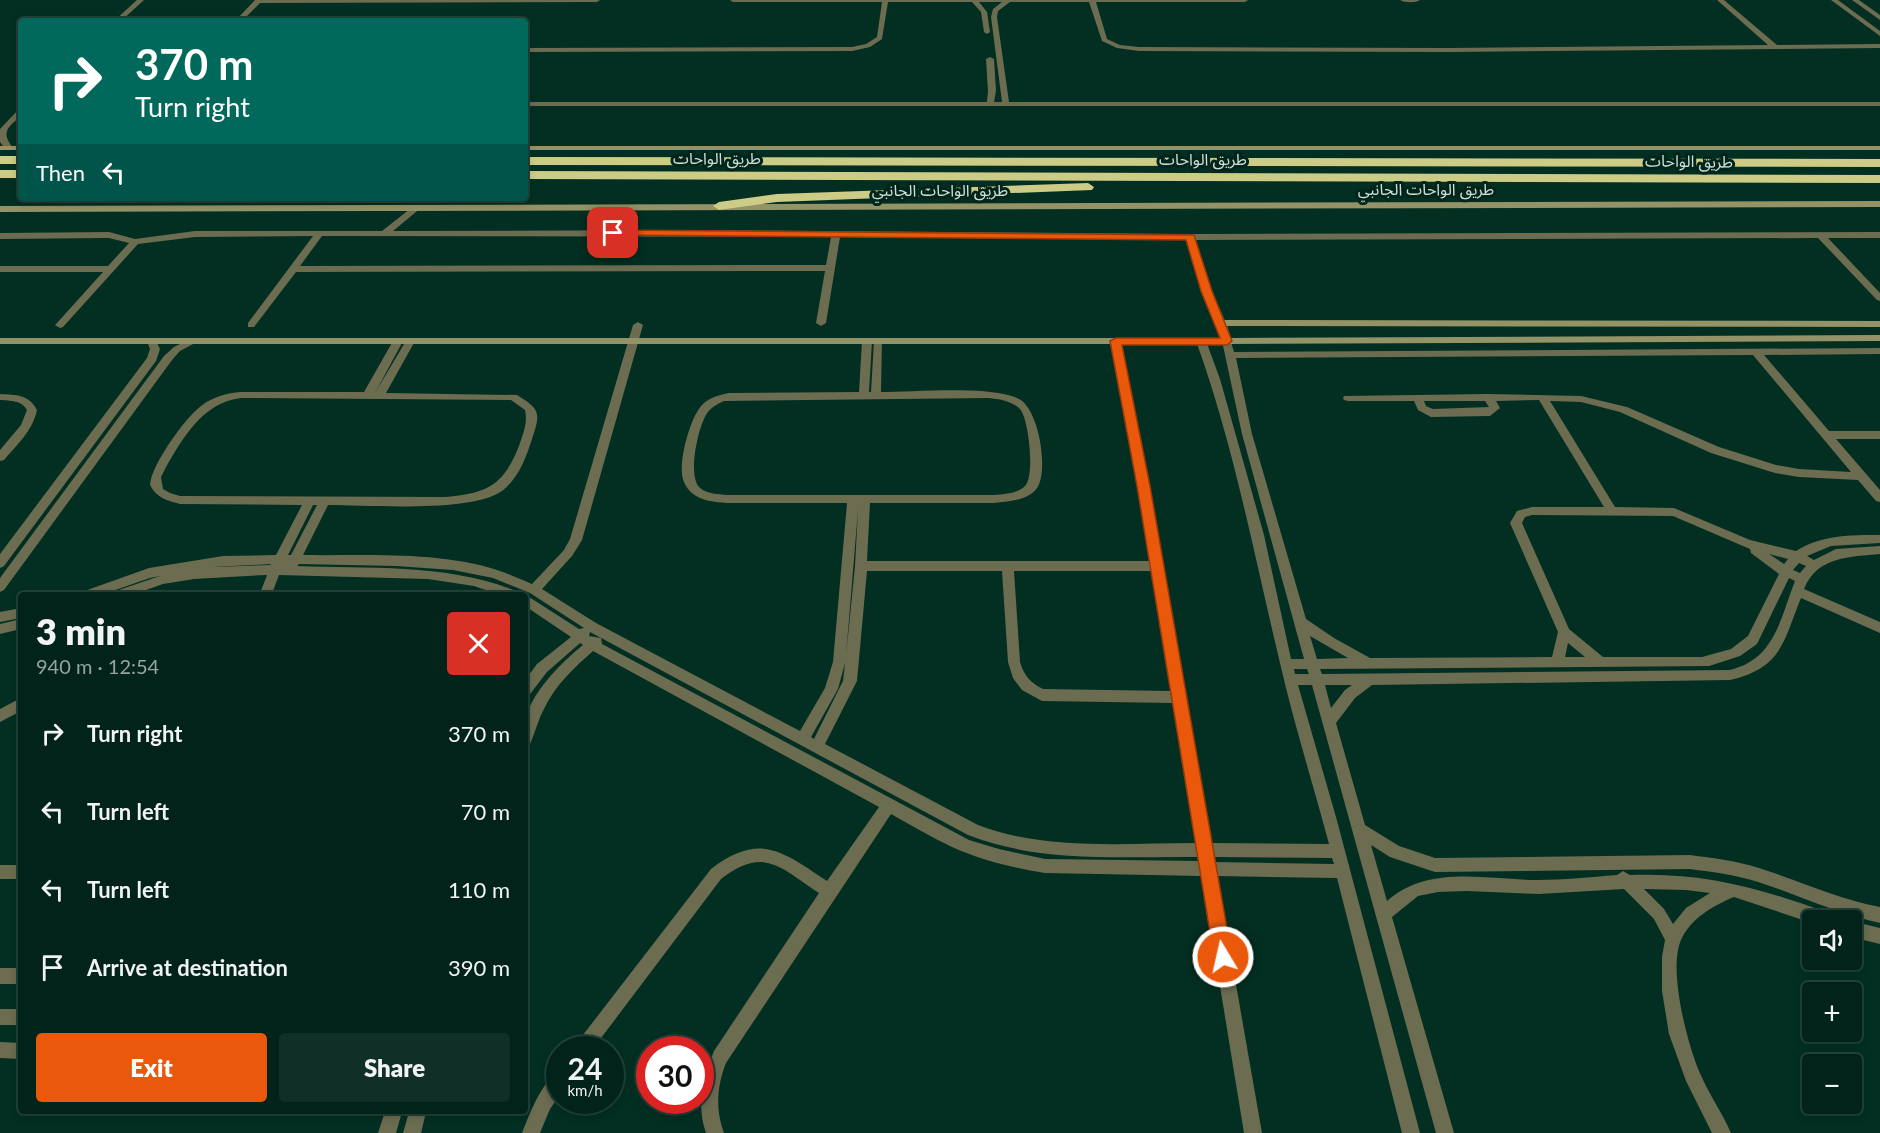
<!DOCTYPE html>
<meta charset="utf-8">
<style>
:root{--surface:#02231a;--page:#102f27;--text:#f1f3f6;--muted:#96a4a2;--line:#234039;--accent:#ea580c}
body{margin:0;font-family:Lato,"Noto Sans Arabic",sans-serif;background:var(--page);color:var(--text);height:100vh;display:flex;flex-direction:column;font-size:22px;white-space:nowrap}
*{box-sizing:border-box;margin:0}
p{font-size:20px;color:var(--muted)}
.icon{flex:none;width:33px;height:33px;fill:none;stroke:currentColor;stroke-width:2;stroke-linecap:round;stroke-linejoin:round}
.map{position:relative;flex:1;overflow:hidden}
.panel{position:absolute;left:18px;top:592px;width:510px;height:522px;display:flex;flex-direction:column;background:var(--surface);border-radius:6px;box-shadow:0 3px 9px #0003,0 0 0 2px var(--line)}
.panel>*{flex:none}
.banner{position:absolute;left:18px;top:18px;width:510px;height:183px;border-radius:6px;box-shadow:0 3px 9px #0003,0 0 0 2px var(--line);background:#00695c;color:#fff;overflow:hidden}
.controls{position:absolute;left:1802px;top:910px;display:grid;gap:12px}
.controls a{display:grid;place-items:center;width:60px;height:60px;border-radius:6px;background:var(--surface);box-shadow:0 3px 9px #0003,0 0 0 2px var(--line);font-size:30px}
.speed{position:absolute;left:546px;top:1036px;display:flex;gap:12px;font-size:30px;font-weight:700;text-align:center}
.speed>*{display:grid;place-content:center;width:78px;height:78px;border-radius:50%;background:var(--surface);box-shadow:0 3px 9px #0003,0 0 0 2px var(--line);line-height:1}
.speed small{font-size:15px;font-weight:400}
.speed .limit{border:9px solid #d22;background:#fff;color:#111}
.pin{position:absolute;display:grid;place-items:center;width:51px;height:51px;color:#fff;margin:-26px;border-radius:12px;box-shadow:0 3px 9px #0006}
.me{position:absolute;width:66px;margin:-33px;rotate:351deg;stroke-linejoin:round;filter:drop-shadow(0 0 4px #0008)}
.turn{display:flex;align-items:center;gap:21px;height:126px;padding:0 18px;font-size:27px}
.turn .icon{width:78px;height:78px;stroke-width:2.5}
.turn b{display:block;font-size:42px;line-height:51px}
.then{display:flex;align-items:center;height:57px;padding:0 18px;background:#0003;gap:12px;font-size:22px}
.round{display:grid;place-items:center;flex:none;width:63px;height:63px;border-radius:6px;background:var(--page)}
.overview{display:flex;align-items:center;justify-content:space-between;height:102px;padding:0 18px}
h1{font-size:36px;font-weight:800;line-height:45px}
.button{display:flex;gap:12px;margin-top:auto;padding:12px 18px}
.button a{flex:1;height:69px;border-radius:6px;background:var(--accent);color:#fff;font-size:24px;font-weight:800;line-height:69px;text-align:center}
.button a+a{background:var(--page);color:var(--text)}
ul{padding:0;list-style:none}
li{display:flex;align-items:center;gap:18px;height:78px;padding:0 18px}
li div{flex:1}
li b{display:block;font-size:22px}
li em{font-style:normal}
.map>svg:first-child{display:block}
.lines{fill:none;stroke-linecap:round;stroke-linejoin:round}
.street{fill:#6c6c51;fill-rule:evenodd}
.secondary{fill:#939367;fill-rule:evenodd}
.highway{fill:#cccc86;fill-rule:evenodd}
.route{fill:#ea580c;stroke:#983908;stroke-width:1.5}
.labels{text-anchor:middle;stroke-width:6;stroke-linejoin:round;paint-order:stroke}
.far-street-label{font-size:16px;fill:#c9e0d6;stroke:#03241a}
</style>
<div class="map">
<svg width="1880" height="1133" viewBox="0 0 1880 1133">
<rect width="100%" height="100%" fill="#022f22"/>
<g class="lines">
<g class="street">
<polygon points="137,0 144,0 121,21 114,21"/>
<polygon points="255,0 600,0 597,2 260,3 242,21 235,21"/>
<polygon points="730,0 1248,0 1245,2 1096,2 1107,39 1120,45 1139,47 1448,48 1768,45 1717,0 1724,0 1777,45 1880,44 1880,48 1448,52 1139,51 1117,48 1102,41 1089,2 1010,2 998,11 997,17 1009,102 1880,102 1880,106 525,106 525,102 987,102 988,91 986,59 990,57 994,59 996,91 994,102 1002,102 991,17 993,9 1002,2 979,2 987,12 990,32 987,34 984,32 981,12 972,2 888,2 882,39 870,47 852,51 525,52 525,48 852,47 866,44 877,37 882,2 733,2"/>
<path d="M1400,0H1420C1416,3 1404,3 1400,0Z"/>
<polygon points="1831,0 1838,0 1880,31 1880,36"/>
<polygon points="1852,0 1859,0 1880,15 1880,20"/>
<path d="M18,110H21V116C7,128 1,132 13,148L6,150L0,142V129Z"/>
<path d="M415,205L422,207L393,231L705,230L1190,234L1880,232V238H1828L1880,293V301L1877,300L1818,238L1195,240L1212,291L1226,323L1221,326L1216,323L1202,291L1186,240L840,237L826,323L821,326L816,323L825,271L296,272L254,327H248V323L313,236L195,237L138,244L63,327L60,328L55,325L57,323L103,272H0V266H108L129,243L109,238L0,239V233L109,232L135,239L195,231H382ZM322,236L831,237L826,265L300,266Z"/>
<path d="M638,322L643,325L582,540L572,556L542,589L596,623L800,731L825,688L833,662L847,503H727C715,502 701,501 692,493C686,488 682,480 682,473C680,456 691,414 704,403C711,397 720,395 729,393L859,392L862,341L867,338L872,341L869,392H871L874,341L876,339H882L881,392C914,392 993,385 1019,399C1039,409 1049,471 1037,488C1028,501 1008,501 994,503H870L867,561H1150L1111,341L1113,339H1119L1149,486L1211,843L1329,844C1313,784 1294,724 1280,663C1254,555 1234,446 1196,341L1198,339H1204L1206,341L1220,379L1264,535L1291,659H1304L1242,434L1222,341L1224,339H1230L1234,352L1880,348V354L1764,355L1829,431H1880V439H1836L1880,490V502L1876,501L1858,480L1799,477L1775,473L1711,453L1620,412L1581,402L1550,401L1615,507L1674,508L1750,540L1796,551C1821,535 1850,535 1880,535V543L1831,546L1807,556L1814,560L1836,549L1880,546V554C1851,557 1817,556 1804,589L1880,622V633L1801,598C1783,642 1782,668 1730,680L1372,685L1355,698L1336,723L1365,825L1399,846L1435,858L1690,855C1713,858 1737,861 1759,868C1800,881 1838,899 1880,907V923C1837,914 1799,895 1758,882C1736,875 1713,872 1690,869L1435,872L1390,857L1371,845L1387,901C1429,864 1487,880 1538,880C1564,880 1590,877 1617,875L1623,871L1630,875C1703,872 1761,888 1828,913L1833,916L1836,921H1812V923L1734,897C1714,905 1690,919 1681,940C1668,970 1687,1042 1699,1071C1708,1093 1722,1112 1731,1133H1712L1686,1081L1669,1034L1662,991V957L1665,940L1654,919L1624,889L1539,894L1467,891L1438,892L1418,896L1392,917L1454,1133H1436L1312,685H1298L1336,817L1420,1133H1402L1337,878L1217,876L1262,1133H1244L1202,876L1045,873C1013,868 981,860 952,847C931,837 911,825 891,814L726,1063C717,1086 715,1109 724,1133H706C696,1104 703,1079 714,1051L819,893C780,867 764,846 721,879L592,1050H574L576,1044L711,869C760,832 782,851 827,881L879,807L593,651C574,668 555,685 544,709C538,720 535,733 530,744L525,746C525,738 524,730 525,723C528,695 563,661 583,645L580,643L547,672L530,694L525,696V680L537,664L571,637L525,606L524,596L529,597L579,629L584,628L530,593L493,578L453,570L396,566L299,564L297,566C373,569 450,563 521,593L523,596H503L474,586L428,579L279,575L271,596H259L267,575H265L194,579L163,584L129,596H108L110,593L160,576L150,578L98,596H77L79,593L149,568L223,556L276,555L302,505L180,504C166,500 157,498 150,485C151,465 185,418 201,406C212,397 227,393 241,392H364L393,341L398,338L403,341L375,393L407,339H413L415,341L386,393L517,395C540,409 541,413 532,439C526,458 518,479 502,491C471,513 369,505 328,505L303,555C365,556 438,551 497,570C509,574 521,579 532,584L564,550L570,539L633,325ZM1753,355L1851,472L1799,469L1776,465L1719,447L1627,407L1581,396L1488,394L1344,396L1343,398L1344,400L1348,401H1414L1418,410L1431,417L1490,416L1500,408L1496,401L1539,400L1604,507H1532L1517,511L1510,523L1558,632L1552,657L1370,658L1334,638L1306,619L1252,434L1236,358ZM241,398L511,400L525,410C528,423 523,434 519,446C503,486 487,493 445,497L180,496L170,493L163,489L161,477L165,469C182,439 203,402 241,398ZM989,398C999,399 1012,401 1020,409C1029,419 1035,477 1025,486C1017,494 1004,494 994,495H727C718,494 707,494 700,488C687,477 698,428 706,415C710,408 717,404 724,401ZM1424,401H1485L1489,407L1433,409L1426,406ZM313,505H317L291,555H288ZM858,510L855,566L846,656ZM1532,515L1673,516L1750,549L1751,553L1779,574L1748,636L1731,649L1702,657H1603L1569,629L1522,523L1525,517ZM1769,554L1788,559L1784,564ZM1799,563L1806,566L1800,573L1793,570ZM271,564L270,565L214,567ZM867,571H1002L1008,662L1013,678L1022,690L1042,701L1173,703L1196,843C1124,843 1047,851 978,825L825,744L857,681ZM1014,571H1151L1171,691L1043,689C1031,683 1024,676 1020,662ZM1789,578L1795,581C1780,619 1775,659 1730,670L1322,674L1320,669L1709,666L1740,656L1757,644ZM590,632L968,835C1043,864 1119,856 1199,857V861L1045,859L999,849L969,840L602,644L601,638L589,636ZM1310,636L1348,658L1317,659ZM1568,643L1585,657H1565ZM845,663L843,681L814,739L811,737L838,689ZM1294,669H1307L1309,674H1295ZM1325,685H1352L1345,690L1331,708ZM1213,857L1332,858L1334,864L1214,862ZM1644,889L1686,890L1710,893L1686,908L1673,924L1664,909Z"/>
<polygon points="152,338 155,339 160,349 156,361 4,566 0,568 0,554 147,358 150,349 147,341"/>
<polygon points="192,338 197,341 195,343 180,351 172,360 4,590 0,592 0,578 164,356 174,347"/>
<path d="M0,394C16,395 29,394 37,410C33,430 17,445 4,460L0,461V450L21,425L27,410C22,400 10,401 0,400Z"/>
<polygon points="21,608 21,618 0,622 0,612"/>
<polygon points="21,619 21,629 0,634 0,624"/>
<polygon points="21,698 21,711 0,722 0,709"/>
<rect x="0" y="865" width="21" height="14"/>
<polygon points="1851,921 1880,928 1880,944 1851,937"/>
<rect x="0" y="968" width="21" height="16"/>
<rect x="0" y="1009" width="21" height="16"/>
<polygon points="0,1042 21,1043 21,1059 0,1058"/>
<path d="M560,1072V1095L550,1109L540,1133H522C529,1116 542,1079 560,1072Z"/>
<polygon points="385,1112 402,1112 396,1133 378,1133"/>
<polygon points="409,1112 426,1112 421,1133 403,1133"/>
</g>
<g class="secondary">
<rect x="0" y="146" width="21" height="4"/>
<rect x="525" y="146" width="1355" height="4"/>
<polygon points="1880,201 1880,207 0,212 0,206"/>
<polygon points="1221,320 1880,321 1880,327 1227,326 1231,338 1880,335 1880,341 1227,344 0,344 0,338 1221,338 1216,323"/>
</g>
<g class="highway">
<rect x="0" y="156" width="21" height="8"/>
<polygon points="525,157 1880,159 1880,167 525,165"/>
<rect x="0" y="170" width="21" height="8"/>
<polygon points="525,171 1880,175 1880,183 525,179"/>
<polygon points="1088,183 1094,187 1092,190 777,202 719,210 713,206 719,202 777,194"/>
</g>
</g>
<polygon class="route" points="613,230 1194,235 1212,291 1232,341 1227,345 1122,345 1150,486 1232,957 1229,963 1223,966 1217,963 1214,957 1137,486 1110,341 1116,338 1220,338 1201,291 1186,240 610,235 608,233"/>
<g class="labels">
<g class="far-street-label">
<text x="717" y="164">طريق الواحات</text>
<text x="1203" y="165">طريق الواحات</text>
<text transform="translate(1689 161) rotate(1)" y="6">طريق الواحات</text>
<text x="1426" y="195">طريق الواحات الجانبي</text>
<text x="940" y="196">طريق الواحات الجانبي</text>
</g>
</g>
</svg>
<div class="controls">
<a><svg class="icon" aria-label="sound" viewBox="0 0 24 24"><path d="M4 9h4l5-4v14l-5-4H4zM17 9q2 3 0 6"/></svg></a>
<a>+</a>
<a>−</a>
</div>
<div class="speed"><div>24<small>km/h</small></div><div class="limit">30</div></div>
<div class="pin" style="left:613px;top:233px;background:#d93025"><svg class="icon" aria-label="arrive" viewBox="0 0 24 24"><path d="M6 21V4h12l-3 4 3 4H6"/></svg></div>
<svg class="me" style="left:1223px;top:957px" viewBox="-20 -20 40 40"><circle r="17" fill="#ea580c" stroke="#fff" stroke-width="3"/><path d="M0-11L8 9 0 5-8 9z" fill="#fff"/></svg>
<div class="banner">
<div class="turn"><svg class="icon" aria-label="right" viewBox="0 0 24 24"><path d="M7 20v-9h11M14 6l5 5-5 5"/></svg><div><b>370 m</b>Turn right</div></div>
<div class="then">Then<svg class="icon" aria-label="left" viewBox="0 0 24 24"><path d="M17 20v-9H6M10 6l-5 5 5 5"/></svg></div>
</div>
<section class="panel">
<div class="overview"><div><h1>3 min</h1><p>940 m · 12:54</p></div><a class="round" style="background:#d93025;color:#fff"><svg class="icon" aria-label="close" viewBox="0 0 24 24"><path d="M6 6l12 12M18 6L6 18"/></svg></a></div>
<ul>
<li><svg class="icon" aria-label="right" viewBox="0 0 24 24"><path d="M7 20v-9h11M14 6l5 5-5 5"/></svg><div><b>Turn right</b></div><em>370 m</em></li>
<li><svg class="icon" aria-label="left" viewBox="0 0 24 24"><path d="M17 20v-9H6M10 6l-5 5 5 5"/></svg><div><b>Turn left</b></div><em>70 m</em></li>
<li><svg class="icon" aria-label="left" viewBox="0 0 24 24"><path d="M17 20v-9H6M10 6l-5 5 5 5"/></svg><div><b>Turn left</b></div><em>110 m</em></li>
<li><svg class="icon" aria-label="arrive" viewBox="0 0 24 24"><path d="M6 21V4h12l-3 4 3 4H6"/></svg><div><b>Arrive at destination</b></div><em>390 m</em></li>
</ul>
<div class="button"><a>Exit</a><a>Share</a></div>
</section>
</div>
